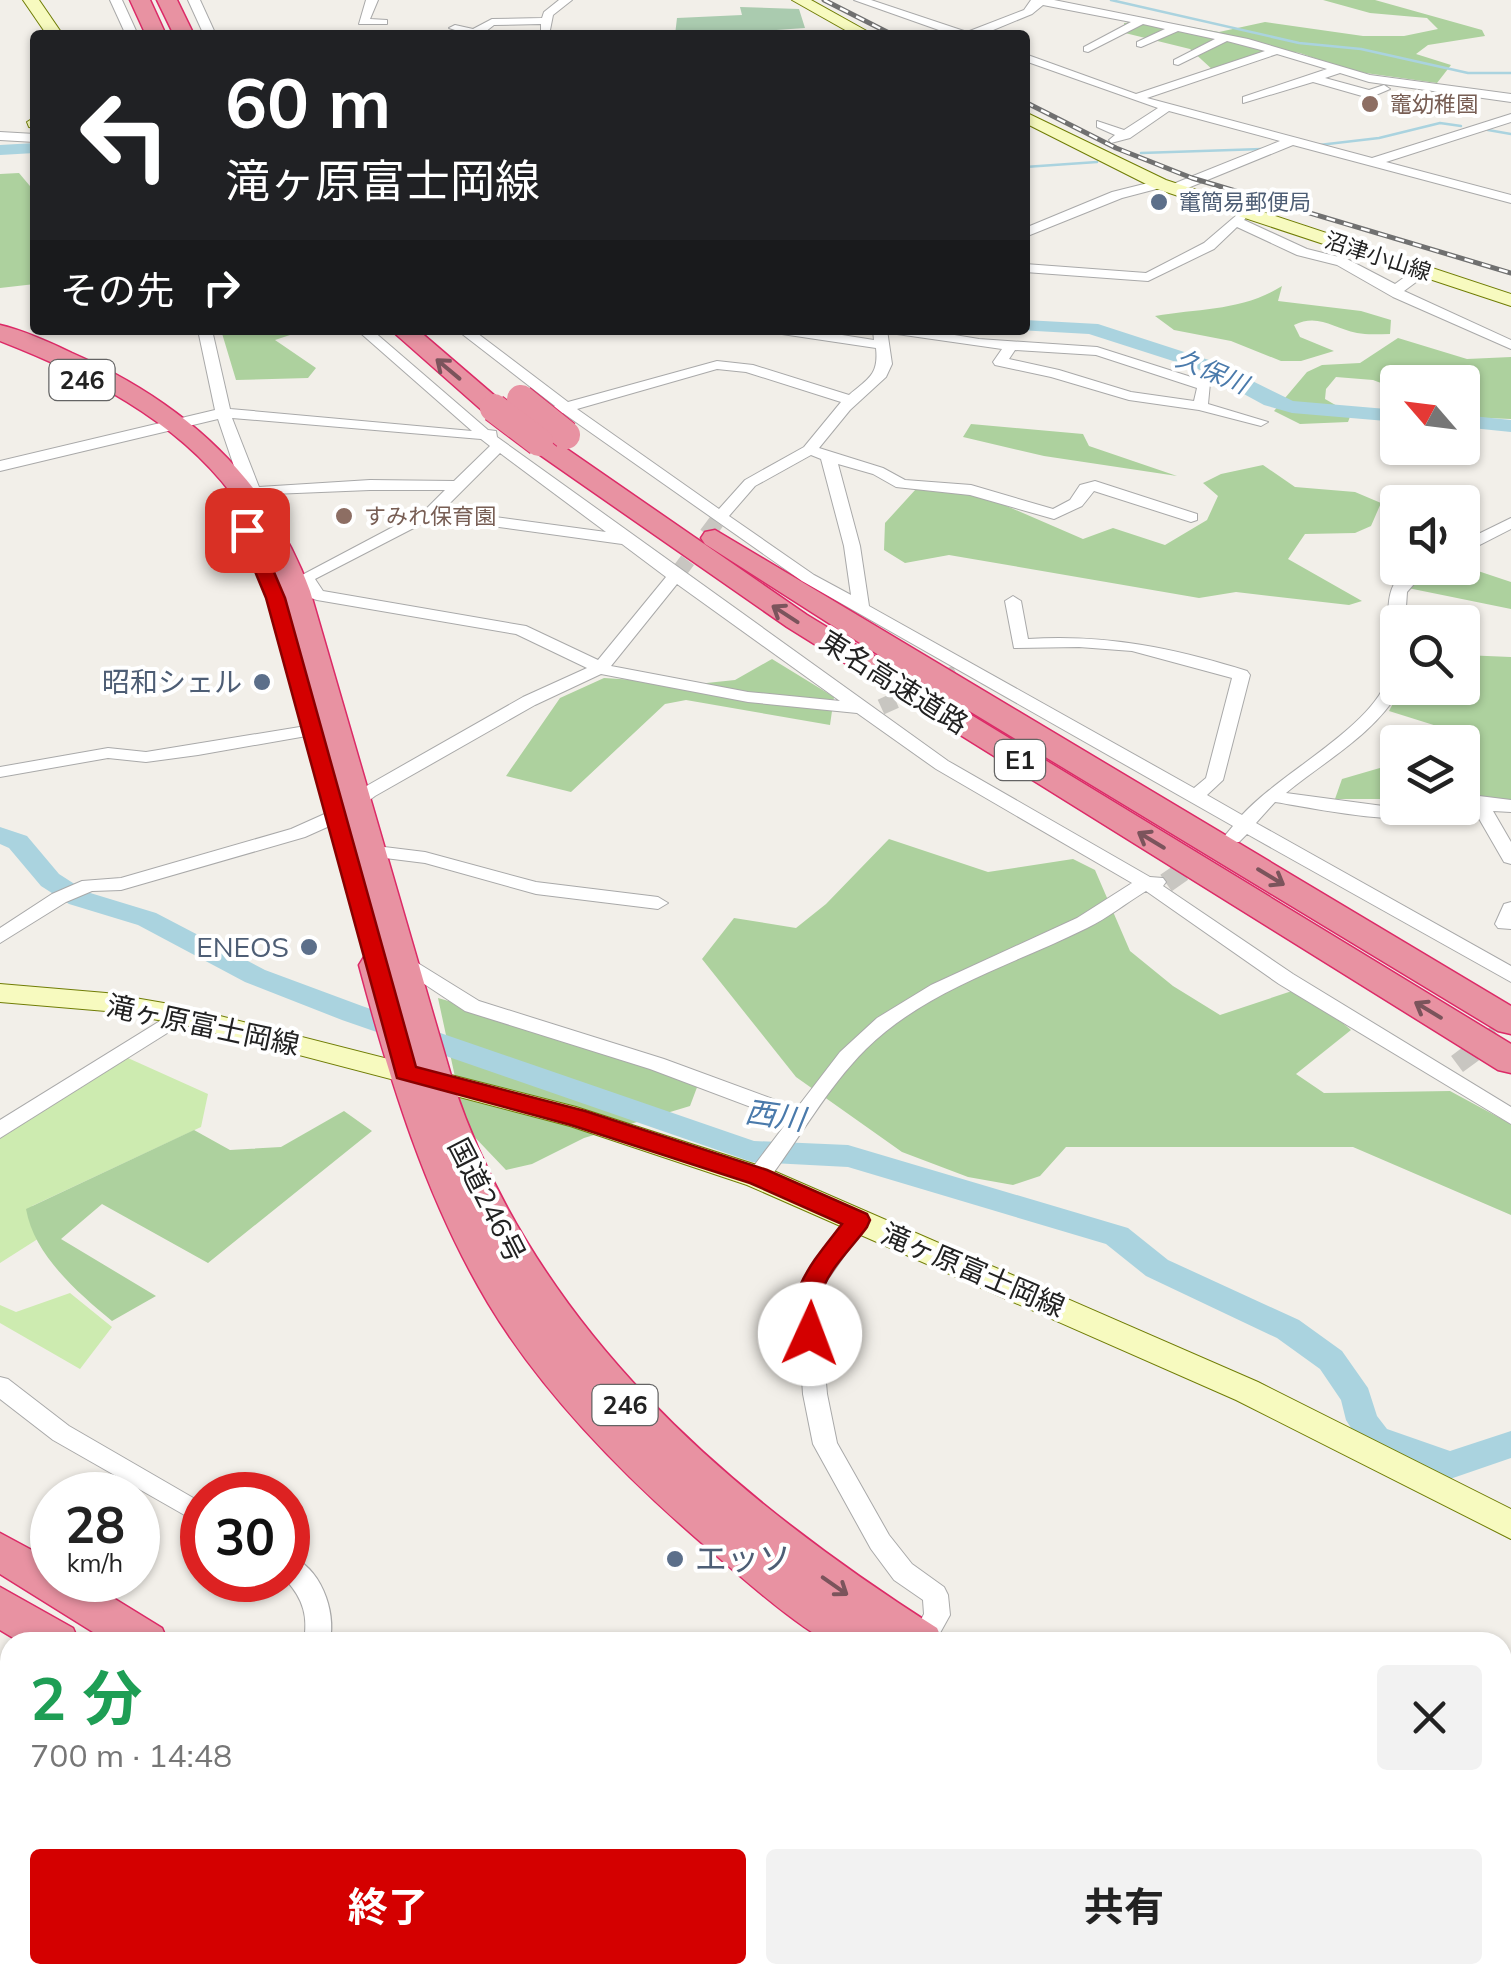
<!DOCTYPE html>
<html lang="ja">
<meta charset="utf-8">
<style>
:root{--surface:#fff;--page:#f2f2f2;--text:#222;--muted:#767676;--accent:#d40000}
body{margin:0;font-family:Mulish,"Noto Sans JP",sans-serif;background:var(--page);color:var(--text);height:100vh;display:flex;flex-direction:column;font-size:38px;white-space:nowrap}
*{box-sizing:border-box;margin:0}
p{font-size:32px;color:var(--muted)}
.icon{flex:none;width:55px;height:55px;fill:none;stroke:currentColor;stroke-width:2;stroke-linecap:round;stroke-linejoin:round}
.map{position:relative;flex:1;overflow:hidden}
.sheet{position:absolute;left:0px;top:1632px;width:1512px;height:352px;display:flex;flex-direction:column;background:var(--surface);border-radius:30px 30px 0 0;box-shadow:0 2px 8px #0004}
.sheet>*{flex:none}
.banner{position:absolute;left:30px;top:30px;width:1000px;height:305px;border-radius:10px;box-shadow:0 2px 8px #0004;background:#202124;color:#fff;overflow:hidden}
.needle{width:65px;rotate:298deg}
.controls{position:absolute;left:1380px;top:365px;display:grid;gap:20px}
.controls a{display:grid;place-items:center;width:100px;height:100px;border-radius:10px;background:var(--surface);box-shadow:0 2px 8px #0004;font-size:50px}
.speed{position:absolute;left:30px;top:1472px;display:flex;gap:20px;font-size:50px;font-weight:700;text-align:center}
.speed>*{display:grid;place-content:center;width:130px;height:130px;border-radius:50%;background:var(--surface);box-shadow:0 2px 8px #0004;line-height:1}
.speed small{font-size:25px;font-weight:400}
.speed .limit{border:15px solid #d22;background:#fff;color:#111}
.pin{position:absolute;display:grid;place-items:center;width:85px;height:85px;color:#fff;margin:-42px;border-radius:20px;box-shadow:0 5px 15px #0006}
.me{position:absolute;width:110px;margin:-55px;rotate:2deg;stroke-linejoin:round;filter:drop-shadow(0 0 8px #0008)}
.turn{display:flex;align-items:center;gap:35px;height:210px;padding:0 30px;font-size:45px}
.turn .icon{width:130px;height:130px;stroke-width:2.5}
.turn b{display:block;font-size:70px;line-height:85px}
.then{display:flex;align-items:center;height:95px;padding:0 30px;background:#0003;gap:20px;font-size:38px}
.round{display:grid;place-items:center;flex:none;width:105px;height:105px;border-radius:10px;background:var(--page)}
.head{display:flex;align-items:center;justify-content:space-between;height:170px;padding:0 30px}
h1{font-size:60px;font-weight:700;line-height:75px;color:#1e9e55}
.button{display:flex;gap:20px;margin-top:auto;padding:20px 30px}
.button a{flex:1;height:115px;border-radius:10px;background:var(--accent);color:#fff;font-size:40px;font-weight:700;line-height:115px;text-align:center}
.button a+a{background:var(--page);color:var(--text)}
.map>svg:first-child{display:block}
.grass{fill:#cdebb0}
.forest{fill:#add19e}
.cemetery{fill:#aacbaf}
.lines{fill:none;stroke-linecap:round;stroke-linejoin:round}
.stream{stroke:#aad3df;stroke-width:2.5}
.river{fill:#aad3df;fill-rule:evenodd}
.street-tunnel-far1{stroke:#c8c6c1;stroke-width:16;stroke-dasharray:16 8;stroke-linecap:butt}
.street-tunnel{stroke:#c8c6c1;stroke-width:20;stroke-dasharray:20 10;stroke-linecap:butt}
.street-casing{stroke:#a9a9a9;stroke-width:2}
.secondary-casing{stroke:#707d05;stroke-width:2}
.highway-casing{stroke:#dc2a67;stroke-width:3}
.street{fill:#fff;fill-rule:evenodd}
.secondary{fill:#f7fabf;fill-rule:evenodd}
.highway{fill:#e892a2;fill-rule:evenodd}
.rail-casing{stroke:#707070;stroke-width:5}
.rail{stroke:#fff;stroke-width:2.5;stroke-dasharray:9;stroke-linecap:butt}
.highway-bridge-casing{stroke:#dc2a67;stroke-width:30;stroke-linecap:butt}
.highway-bridge{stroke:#e892a2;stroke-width:28}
.oneway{stroke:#7b545c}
.route{fill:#d40000;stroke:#8a0000;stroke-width:2.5}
.education-dot{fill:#8d6e63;stroke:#fff;stroke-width:4}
.service-dot{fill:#5c6f8a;stroke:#fff;stroke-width:4}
.labels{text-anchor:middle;stroke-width:8;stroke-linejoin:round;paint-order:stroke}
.far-education-label{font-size:22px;fill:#785e54;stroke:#fff;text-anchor:start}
.far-service-label{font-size:22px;fill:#4e5e75;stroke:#fff;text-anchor:start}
.far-street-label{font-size:22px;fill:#222;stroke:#fff}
.far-water-label{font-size:25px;font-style:italic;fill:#4a7aab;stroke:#fff}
.shield{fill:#fff;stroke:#646464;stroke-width:2.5}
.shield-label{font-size:25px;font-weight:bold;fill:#222}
.service-label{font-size:28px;fill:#4e5e75;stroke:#fff;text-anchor:end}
.street-label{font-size:28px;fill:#222;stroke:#fff}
.water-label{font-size:30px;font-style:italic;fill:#4a7aab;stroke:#fff}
.near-service-label{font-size:32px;fill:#4e5e75;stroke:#fff;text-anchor:start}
</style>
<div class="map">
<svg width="1511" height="1983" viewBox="0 0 1511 1983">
<rect width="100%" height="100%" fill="#f2efe9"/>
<g class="grass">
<polygon points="119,1054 208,1094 201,1127 32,1206 44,1235 0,1263 0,1137"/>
<polygon points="70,1293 112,1327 80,1369 0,1323 0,1305 16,1312"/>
</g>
<g class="forest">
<polygon points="1323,0 1375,0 1482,30 1485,36 1428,45 1416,54 1451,65 1437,83 1351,71 1300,53 1277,50 1214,71 1190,49 1125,33 1124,23 1152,20 1219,32 1265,22 1363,36 1404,36 1438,29 1427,18 1370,13"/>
<polygon points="19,173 35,192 35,284 0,288 0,174"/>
<path d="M1282,286L1278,301L1361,311L1391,320L1390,334C1379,334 1367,335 1357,333C1333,328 1318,313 1294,325L1300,337L1334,351L1301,361H1281L1231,341L1174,330L1155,316C1200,308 1242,311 1282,286Z"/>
<polygon points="221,330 305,330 275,340 316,368 308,378 236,380"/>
<polygon points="1398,338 1467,359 1511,357 1511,419 1463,417 1462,382 1398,382 1397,389 1373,380 1336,377 1326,389 1325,399 1351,414 1348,422 1300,424 1274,411 1307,372 1322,365 1360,363"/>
<polygon points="971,424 1083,434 1089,446 1177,476 1044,456 963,437"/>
<polygon points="1263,465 1295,487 1355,492 1381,503 1371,526 1355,533 1305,534 1288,559 1362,601 1349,605 1236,592 1199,598 949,555 905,563 884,550 885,523 916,489 958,485 1083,539 1113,528 1165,545 1207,520 1218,496 1203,483 1221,474"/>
<path d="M1463,566L1511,582V609L1403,587C1419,559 1438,571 1463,566Z"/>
<polygon points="1463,655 1511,657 1511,800 1463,800 1462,742 1424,742 1440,727 1389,711 1401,688 1462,688"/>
<polygon points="772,659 834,697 830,725 686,700 665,704 571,792 506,776 560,698 604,678 697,684 735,680"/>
<polygon points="1397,763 1397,799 1335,799 1342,779"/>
<polygon points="889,839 988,872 1073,859 1095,870 1130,951 1173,986 1220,1015 1301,988 1351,1030 1296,1074 1324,1093 1450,1091 1511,1124 1511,1215 1353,1147 1066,1147 1040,1176 1013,1185 968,1177 902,1152 796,1077 702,959 734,918 796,928 826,904"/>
<polygon points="438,998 702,1074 690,1106 584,1138 532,1164 506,1170 466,1128"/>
<path d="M344,1111L372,1131L208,1263L102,1204L61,1239L156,1296L112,1321C77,1292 34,1255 26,1209L194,1130L230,1150L281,1147Z"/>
</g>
<polygon class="cemetery" points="740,7 799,9 805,28 761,31 762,35 675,35 677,18 742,15"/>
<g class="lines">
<g class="stream">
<polyline points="1111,0 1299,43 1361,49 1468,73 1511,73"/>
<polyline points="1488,130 1511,134"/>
<polyline points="1319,145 1379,138 1440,123 1461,126"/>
<polyline points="1141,153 1262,149"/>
<polyline points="1025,167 1097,162"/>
</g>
<g class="river">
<polygon points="35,143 35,153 0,155 0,145"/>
<polygon points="1025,320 1098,324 1212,361 1293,401 1398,410 1398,422 1292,413 1264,405 1198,369 1089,334 1018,330 1025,330"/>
<polygon points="1462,415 1511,420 1511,432 1462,427"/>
<polygon points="0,827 27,836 59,874 87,892 156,913 265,970 362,1006 754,1141 848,1145 1128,1228 1168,1260 1299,1320 1342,1351 1368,1388 1377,1416 1387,1429 1450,1451 1511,1431 1511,1458 1450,1479 1416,1470 1363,1447 1346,1420 1341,1400 1320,1369 1277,1338 1146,1276 1106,1244 848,1167 752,1162 342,1020 245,982 138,925 69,904 41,886 9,848 0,844"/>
</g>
<g class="street-tunnel-far1">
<polyline points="678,573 720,517"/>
<polyline points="881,707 956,673"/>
</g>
<g class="street-tunnel">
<polyline points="1166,883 1202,858"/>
<polyline points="1457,1064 1511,1024"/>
</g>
<defs>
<g id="street">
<polygon points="110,0 122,0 138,35 126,35"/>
<polygon points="188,0 200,0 216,35 204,35"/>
<polygon points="366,0 378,0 370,19 387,20 387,24 359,24"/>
<polygon points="559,0 572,0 553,15 549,35 541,35 541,24 494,25 485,32 491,35 470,35 449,28 455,25 473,29 492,19 542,18 544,12"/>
<polygon points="854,0 871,0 967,32 1024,10 1031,0 1054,0 1248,39 1370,75 1511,94 1511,102 1369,82 1340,73 1325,78 1369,90 1384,85 1390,89 1369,98 1313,82 1243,103 1243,97 1327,69 1277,54 1147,98 1372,158 1511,114 1511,122 1386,162 1511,195 1511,203 1293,145 1178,192 1168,192 1168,186 1280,141 1169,111 1130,138 1111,143 1109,140 1115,135 1097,127 1097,121 1124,130 1158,108 1025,61 1025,54 1136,94 1265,51 1227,41 1178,65 1174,64 1174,60 1215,39 1178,31 1141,47 1137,46 1137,42 1165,29 1143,24 1088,52 1084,51 1084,47 1131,22 1043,5 1032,14 981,35 953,35"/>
<polygon points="0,132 35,134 35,142 0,140"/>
<polygon points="1160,180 1164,181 1164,187 1122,198 1025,237 1025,228 1112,192"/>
<polygon points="1245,208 1251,212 1244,220 1307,249 1347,259 1395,284 1417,268 1427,268 1427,274 1404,291 1511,340 1511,349 1393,297 1337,265 1297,255 1237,227 1214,249 1148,281 1025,272 1025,264 1146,273 1204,243"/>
<path d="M198,330H212L230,409L472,431L357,330H372L488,430L496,431L497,437L948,761L1150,877L1163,878L1166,882L1163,886L1293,974L1511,1107V1124L1279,984L1146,891C1126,903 1108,918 1087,928C1013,965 927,989 866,1049C826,1089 800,1138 766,1183H750L747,1177L750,1171L788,1121L650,1069L465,1011L391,962L394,957H408L479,1001L664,1059L797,1108L840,1052L877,1018L931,985L1077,918L1132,883L936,769L857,713L748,702L601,674L535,705L375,796L343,820L305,837L121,890L92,891L66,902L0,943V928L52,894L82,881L121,878L291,829L329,812L363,788L523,697L587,668L516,634L317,600L311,598L303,585L295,588L287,583L425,510L445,490H370L250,495L240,484L218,419L0,471V461L215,410ZM232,418L481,439L490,446L454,481L370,480L259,487ZM500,453L606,532L443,510ZM433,518L622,544L666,577L598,660L526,626L323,591L315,579ZM677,584L840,701L748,692L611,666Z"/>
<path d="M457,330H473L568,402L717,361L753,365L849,395C868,379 879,375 876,348L782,334L775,330H810L874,340L873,330H887L892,364L886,377L850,410L819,448L883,468L905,480L971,485L1053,509L1070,500L1080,485L1095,481L1197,514V520L1191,522L1094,491L1082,506L1054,519L970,495L896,487L873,474L838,464L860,546L869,606L1194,788L1206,778L1232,678L1132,651L1079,647L1014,648L1005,601L1013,596L1021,601L1028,639C1105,634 1174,648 1247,671L1250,675L1223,780L1207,795L1242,815C1280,773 1369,729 1387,680C1400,644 1364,568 1428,568L1407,592L1405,622H1398V688H1401C1375,734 1326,760 1286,793L1398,808H1450C1421,832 1314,808 1275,802L1256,823L1511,966V982L1247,834L1239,842H1225L1223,838L1233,826L802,581L563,413H551L549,410L555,406ZM717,369L746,372L841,402L804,447L745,480L719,509L577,409ZM811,455L821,459L844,546L851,595L814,575L729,516L755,486Z"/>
<path d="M890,330H924L979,339L1097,347L1210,383L1208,404L1268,422L1261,426L1199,410L1129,400L1051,377L995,365L993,362L1002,349L897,334ZM1015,350L1096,355L1197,388L1194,401L1131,392L1059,370L1009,359Z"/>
<polygon points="1511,518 1511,529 1462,554 1462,542"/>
<polygon points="312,725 321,730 318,734 198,755 146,762 108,758 0,777 0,767 108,748 146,752"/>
<polygon points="1479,796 1511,800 1511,812 1493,811 1511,842 1511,864 1504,862 1474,810 1455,808 1462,808 1462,798"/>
<polygon points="368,845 425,852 536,882 658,897 668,903 658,909 536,894 425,863 361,855 359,851"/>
<polygon points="1511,902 1511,929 1498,928 1495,924 1504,904"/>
<polygon points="181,1008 191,1015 188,1020 0,1138 0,1120"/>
<polygon points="858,1212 866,1214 869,1220 823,1286 819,1304 827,1394 837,1443 889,1535 912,1564 944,1587 948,1595 950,1615 935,1642 909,1642 924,1614 923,1600 894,1580 871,1549 813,1444 803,1394 797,1304 801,1284 850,1214"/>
<polygon points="0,1377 8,1379 69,1426 202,1503 202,1525 53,1440 0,1399"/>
<path d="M288,1555C321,1567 336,1610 330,1642H304C308,1617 304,1600 286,1580Z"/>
<polygon points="0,1742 10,1746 10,1773 0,1769"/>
<polygon points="313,1975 343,1975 340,1983 310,1983"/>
<polygon points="362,1975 401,1975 404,1983 365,1983"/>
<polygon points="831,1975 870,1975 873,1983 834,1983"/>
<polygon points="914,1975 954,1975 957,1983 917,1983"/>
<polygon points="1124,1975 1153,1975 1156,1983 1127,1983"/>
</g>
<g id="secondary">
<polygon points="23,0 39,0 63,35 47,35"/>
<polygon points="792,0 811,0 874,35 854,35"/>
<polygon points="1025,112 1166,180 1511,294 1511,306 1154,188 1025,123"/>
<polygon points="35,117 35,128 29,127 27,122"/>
<polygon points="0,984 106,993 181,1006 576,1107 769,1169 1258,1382 1511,1509 1511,1539 1236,1400 747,1185 570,1126 181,1024 106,1011 0,1002"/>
<polygon points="1459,1975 1499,1975 1497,1983 1457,1983"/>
</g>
<g id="highway">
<polygon points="130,0 150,0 166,35 146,35"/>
<polygon points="157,0 177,0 194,35 174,35"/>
<path d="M0,325C25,331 49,342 72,353C182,401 268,477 310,591L454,1086C536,1329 727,1494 937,1628L943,1642C919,1642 849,1649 830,1642C802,1631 735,1572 710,1550C628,1480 544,1396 488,1303C426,1199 390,1081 359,965L364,957L381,955C359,877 338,798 317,720C297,643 281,558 232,494C174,418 87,375 0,341Z"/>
<polygon points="391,330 418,330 503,403 507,408 503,413 485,413"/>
<polygon points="539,434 548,436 807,615 1511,1044 1511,1073 1498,1070 787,627 530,448 526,442"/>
<polygon points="715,530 1511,1006 1511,1034 1498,1031 910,675 705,544 701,538 705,532"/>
<polygon points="0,1533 52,1561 52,1580 84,1580 162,1628 168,1642 109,1642 0,1574"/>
<polygon points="0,1587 73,1628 79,1642 20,1642 0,1630"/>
<polygon points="1502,1878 1511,1881 1511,1961 1502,1958"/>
<polygon points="584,1975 645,1975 648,1983 587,1983"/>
<polygon points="677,1975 738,1975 741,1983 680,1983"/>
</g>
</defs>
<use href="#street" class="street-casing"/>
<use href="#secondary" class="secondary-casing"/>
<use href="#highway" class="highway-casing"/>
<use href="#street" class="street"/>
<use href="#secondary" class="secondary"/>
<use href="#highway" class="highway"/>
<defs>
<g id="rail">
<polyline points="824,0 893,35"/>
<polyline points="1025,102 1116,148 1192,178 1511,273"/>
</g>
</defs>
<use href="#rail" class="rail-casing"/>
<use href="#rail" class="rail"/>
<defs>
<g id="highway-bridge">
<polyline points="521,399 566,435"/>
<polyline points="494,408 539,442"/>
</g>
</defs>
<use href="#highway-bridge" class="highway-bridge-casing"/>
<use href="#highway-bridge" class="highway-bridge"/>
</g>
<defs><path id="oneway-shaft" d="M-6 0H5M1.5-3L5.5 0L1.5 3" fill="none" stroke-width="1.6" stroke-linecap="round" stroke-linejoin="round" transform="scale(2.5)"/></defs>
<g class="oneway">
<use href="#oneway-shaft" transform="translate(448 369) rotate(-140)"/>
<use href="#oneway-shaft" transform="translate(785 614) rotate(-147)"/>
<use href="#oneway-shaft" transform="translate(1151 840) rotate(-149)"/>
<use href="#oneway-shaft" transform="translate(1271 877) rotate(31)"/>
<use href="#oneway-shaft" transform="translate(1428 1010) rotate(-149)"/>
<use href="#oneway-shaft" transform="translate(835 1586) rotate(35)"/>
</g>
<path class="route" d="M247,525L256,530L285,598L416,1067L585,1111L767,1170L867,1214L870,1220L867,1227C854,1245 833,1265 824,1286C816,1304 828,1324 820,1341H801C778,1297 817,1257 842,1224L750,1183L571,1125L397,1078L266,598L238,530Z"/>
<g class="education-dot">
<circle cx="1370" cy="104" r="10"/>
<circle cx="344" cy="516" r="10"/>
</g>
<g class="service-dot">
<circle cx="1159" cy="202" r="10"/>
<circle cx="262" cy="682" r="10"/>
<circle cx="309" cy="947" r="10"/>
<circle cx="675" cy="1559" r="10"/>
</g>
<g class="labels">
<g class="far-education-label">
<text x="1390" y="112">竈幼稚園</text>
<text x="364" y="524">すみれ保育園</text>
</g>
<g class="far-service-label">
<text x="1179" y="210">竃簡易郵便局</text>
</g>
<g class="far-street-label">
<text transform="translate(1378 256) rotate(18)" y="8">沼津小山線</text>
</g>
<g class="far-water-label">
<text transform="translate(1212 371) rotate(23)" y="9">久保川</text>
</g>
<g class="shield">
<rect x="49.5" y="360" width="65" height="40" rx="8"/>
<rect x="995" y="740" width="50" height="40" rx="8"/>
<rect x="592.5" y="1385" width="65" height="40" rx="8"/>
</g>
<g class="shield-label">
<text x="82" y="389">246</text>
<text x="1020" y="769">E1</text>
<text x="625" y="1414">246</text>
</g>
<g class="service-label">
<text x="242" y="692">昭和シェル</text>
<text x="289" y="957">ENEOS</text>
</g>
<g class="street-label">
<text transform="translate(894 682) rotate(32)" y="10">東名高速道路</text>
<text transform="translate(203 1025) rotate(12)" y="10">滝ヶ原富士岡線</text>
<text transform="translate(487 1200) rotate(63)" y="10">国道246号</text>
<text transform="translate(973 1270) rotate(23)" y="10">滝ヶ原富士岡線</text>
</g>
<g class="water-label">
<text transform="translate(775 1116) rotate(8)" y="10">西川</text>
</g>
<g class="near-service-label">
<text x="695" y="1570">エッソ</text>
</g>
</g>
</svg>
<div class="controls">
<a><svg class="needle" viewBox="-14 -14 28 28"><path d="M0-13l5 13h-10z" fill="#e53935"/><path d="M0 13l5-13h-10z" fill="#767676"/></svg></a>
<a><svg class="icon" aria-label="sound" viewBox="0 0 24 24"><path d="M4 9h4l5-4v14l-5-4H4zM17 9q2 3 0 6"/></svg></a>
<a><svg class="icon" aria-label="search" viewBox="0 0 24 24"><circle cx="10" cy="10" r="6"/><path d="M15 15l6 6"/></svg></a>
<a><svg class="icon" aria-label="layers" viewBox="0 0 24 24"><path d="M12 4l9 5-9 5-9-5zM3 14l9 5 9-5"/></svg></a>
</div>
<div class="speed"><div>28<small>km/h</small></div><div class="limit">30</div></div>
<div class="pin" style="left:247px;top:530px;background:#d93025"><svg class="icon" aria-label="arrive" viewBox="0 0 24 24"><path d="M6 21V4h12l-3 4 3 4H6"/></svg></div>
<svg class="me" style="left:810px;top:1334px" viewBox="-20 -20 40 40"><circle r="19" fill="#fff"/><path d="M0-13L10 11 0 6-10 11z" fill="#d40000"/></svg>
<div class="banner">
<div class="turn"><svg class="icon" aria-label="left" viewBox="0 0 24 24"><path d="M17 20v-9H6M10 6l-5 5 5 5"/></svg><div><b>60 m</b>滝ヶ原富士岡線</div></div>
<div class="then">その先<svg class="icon" aria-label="right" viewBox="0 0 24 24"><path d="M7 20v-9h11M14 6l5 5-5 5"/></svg></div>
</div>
<section class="sheet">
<div class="head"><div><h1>2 分</h1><p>700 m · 14:48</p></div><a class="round"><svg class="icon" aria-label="close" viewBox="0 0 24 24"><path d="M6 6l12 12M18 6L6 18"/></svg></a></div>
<div class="button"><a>終了</a><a>共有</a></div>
</section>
</div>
